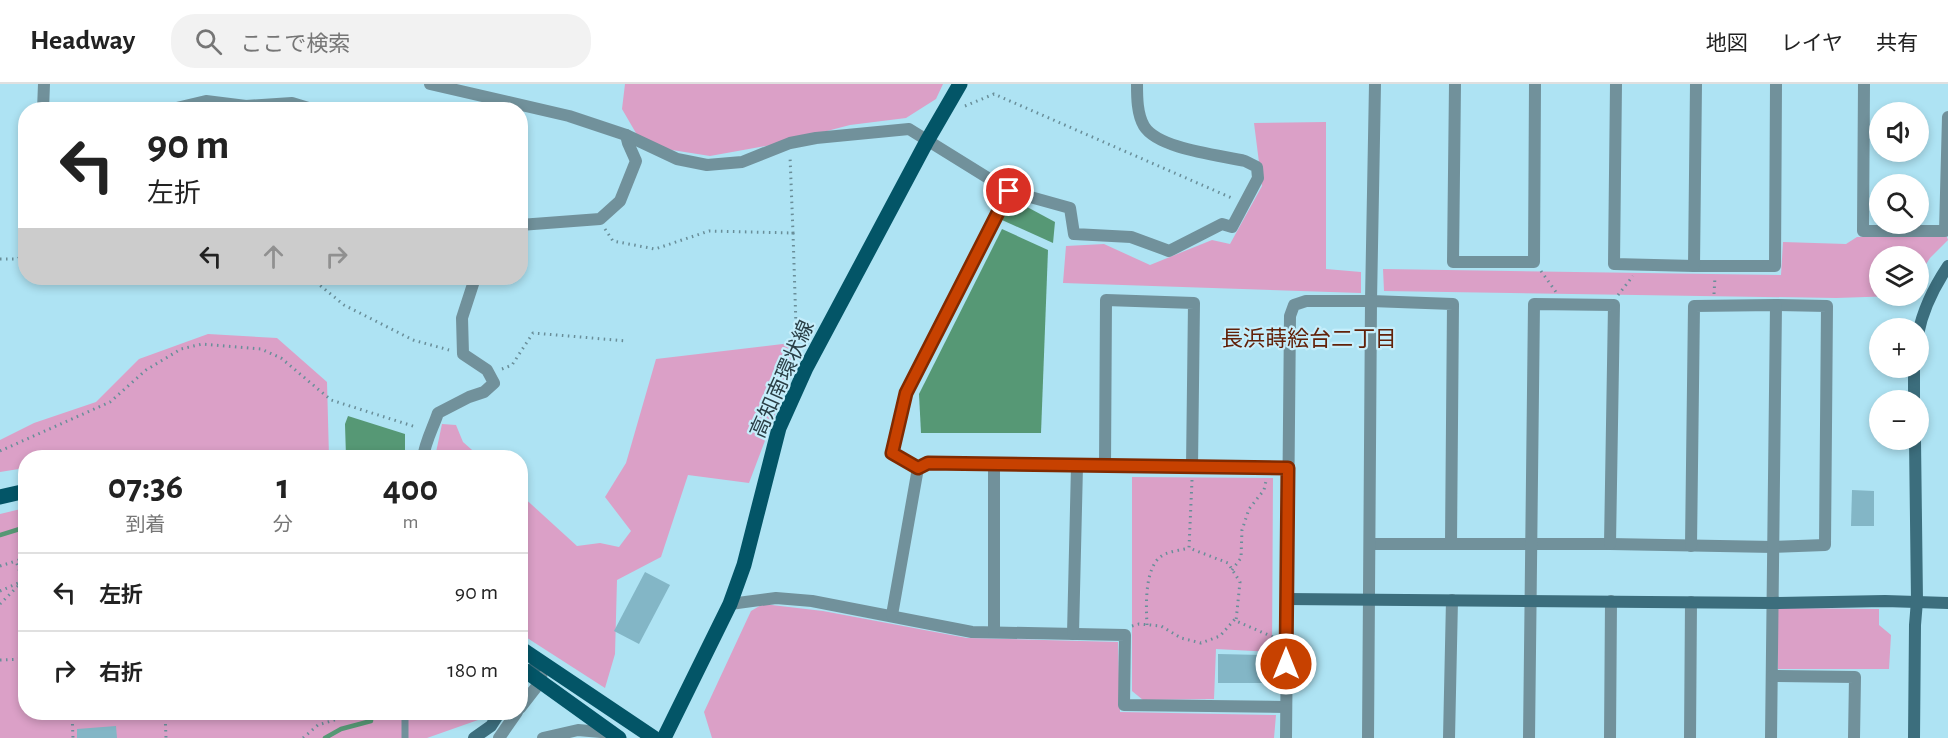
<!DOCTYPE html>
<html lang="ja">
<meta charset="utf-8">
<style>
:root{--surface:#fff;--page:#f2f2f2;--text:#222;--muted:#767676;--line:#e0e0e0}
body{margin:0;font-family:"Alegreya Sans","Noto Sans JP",sans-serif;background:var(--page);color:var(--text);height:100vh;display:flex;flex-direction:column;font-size:22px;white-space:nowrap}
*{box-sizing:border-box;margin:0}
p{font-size:20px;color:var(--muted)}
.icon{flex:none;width:33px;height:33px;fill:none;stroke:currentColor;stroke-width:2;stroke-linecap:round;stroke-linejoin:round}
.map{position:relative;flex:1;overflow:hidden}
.side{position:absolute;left:18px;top:366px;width:510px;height:270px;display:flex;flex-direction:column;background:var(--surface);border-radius:24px;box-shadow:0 3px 9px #0003}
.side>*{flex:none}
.top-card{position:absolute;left:18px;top:18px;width:510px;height:183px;border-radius:24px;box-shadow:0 3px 9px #0003;background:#fff;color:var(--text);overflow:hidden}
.controls{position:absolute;left:1869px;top:18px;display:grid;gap:12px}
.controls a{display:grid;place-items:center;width:60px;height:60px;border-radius:50%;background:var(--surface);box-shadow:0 3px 9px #0003;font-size:30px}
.pin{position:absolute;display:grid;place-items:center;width:51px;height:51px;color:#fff;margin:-26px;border:3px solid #fff;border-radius:50%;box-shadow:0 2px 6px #0007}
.me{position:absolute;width:66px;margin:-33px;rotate:0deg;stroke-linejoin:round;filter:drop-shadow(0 0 4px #0008)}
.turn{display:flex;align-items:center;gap:21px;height:126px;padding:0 30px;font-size:27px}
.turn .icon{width:78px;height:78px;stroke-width:2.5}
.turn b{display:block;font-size:42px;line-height:51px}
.lanes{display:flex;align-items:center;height:57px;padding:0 30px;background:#0003;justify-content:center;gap:30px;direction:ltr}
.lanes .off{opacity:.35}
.eta{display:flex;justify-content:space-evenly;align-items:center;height:102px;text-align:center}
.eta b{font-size:36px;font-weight:600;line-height:42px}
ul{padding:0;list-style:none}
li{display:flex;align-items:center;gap:18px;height:78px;padding:0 30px;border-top:2px solid var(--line)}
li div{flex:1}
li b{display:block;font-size:22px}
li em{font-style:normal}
header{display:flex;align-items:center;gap:36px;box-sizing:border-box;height:84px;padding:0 30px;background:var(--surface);border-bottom:2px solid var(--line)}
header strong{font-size:28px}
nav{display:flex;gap:33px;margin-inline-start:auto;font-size:21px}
.search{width:420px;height:54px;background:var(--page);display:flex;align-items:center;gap:15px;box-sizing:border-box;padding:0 21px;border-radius:24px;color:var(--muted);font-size:22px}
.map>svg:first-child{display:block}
.green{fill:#dba0c7}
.water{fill:#569875}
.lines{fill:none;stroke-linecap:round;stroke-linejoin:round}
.stream{stroke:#569875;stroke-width:4.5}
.building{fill:#83b6c6}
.path{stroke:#698e99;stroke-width:3;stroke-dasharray:1.5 4.5;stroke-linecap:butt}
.lane{stroke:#71919b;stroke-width:7}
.street{stroke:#71919b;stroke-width:12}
.secondary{stroke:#3c6e7d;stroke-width:12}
.primary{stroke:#035567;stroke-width:15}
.route-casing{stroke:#812a00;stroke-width:15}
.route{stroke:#c74100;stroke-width:10}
.labels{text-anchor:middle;stroke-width:4.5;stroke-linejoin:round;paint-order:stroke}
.street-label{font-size:21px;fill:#2a3f46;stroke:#c5eefb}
.neighbourhood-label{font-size:22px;fill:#622109;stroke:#c5eefb}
</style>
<header>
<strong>Headway</strong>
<div class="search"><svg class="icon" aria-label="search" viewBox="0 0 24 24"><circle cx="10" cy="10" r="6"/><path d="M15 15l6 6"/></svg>ここで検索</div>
<nav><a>地図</a><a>レイヤ</a><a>共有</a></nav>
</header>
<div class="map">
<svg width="1948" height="654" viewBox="0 0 1948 654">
<rect width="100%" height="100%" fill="#aee3f3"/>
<g class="green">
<polygon points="625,0 943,0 936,15 906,34 850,41 777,60 710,72 672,66 640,56 622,25"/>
<polygon points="1326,38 1326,185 1361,188 1361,209 1063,199 1066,162 1104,160 1150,181 1212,156 1230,160 1262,102 1254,39"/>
<polygon points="1946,150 1948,156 1930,174 1919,191 1918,172 1880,172 1880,212 1896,212 1836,214 1384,207 1383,185 1781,191 1783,158 1846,160 1857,153"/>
<polygon points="208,250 277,254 327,298 329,373 26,374 25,384 0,388 0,356 34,339 96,318 139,275"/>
<polygon points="791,259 800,264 749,399 688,391 661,473 617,496 615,570 605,604 521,550 520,410 577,462 600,459 619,463 631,447 605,413 626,379 656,275"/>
<polygon points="442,340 456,341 463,358 480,373 435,373"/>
<polygon points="1132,393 1273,394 1272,568 1216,565 1214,615 1143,616 1132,607"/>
<polygon points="25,424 26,628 484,629 478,636 427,654 0,654 0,430"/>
<polygon points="763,520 823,527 967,554 1118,558 1120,628 1276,631 1274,654 712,654 704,628 751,527"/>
<polygon points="1778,524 1879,525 1879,541 1891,551 1889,585 1778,585"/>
</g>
<g class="water">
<polygon points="1014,116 1055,138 1053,159 1002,136"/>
<polygon points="1002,145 1048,166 1041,349 921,349 919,310"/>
<polygon points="348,332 405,350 405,373 346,373 345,340"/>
</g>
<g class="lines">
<g class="stream">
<polyline points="0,451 26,443"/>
<polyline points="325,654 341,645 371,637 371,628"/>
</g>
</g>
<g class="building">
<polygon points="1852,406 1874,407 1874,442 1851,442"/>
<polygon points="645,488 670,501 639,560 614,547"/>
<polygon points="1218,570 1262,571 1262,599 1218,599"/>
<polygon points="116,642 117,654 77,654 77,645"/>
</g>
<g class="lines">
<g class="path">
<polyline points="965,22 994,10 1234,115"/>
<polyline points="605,145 613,157 655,165 709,147 793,149 790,72"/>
<polyline points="793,149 796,242"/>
<polyline points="0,175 17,175 26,170"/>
<polyline points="1541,187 1556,208"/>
<polyline points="311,194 344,221 413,256 449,266"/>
<polyline points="1714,210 1715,193"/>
<polyline points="1618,211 1633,192"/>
<polyline points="502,285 512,281 533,249 627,257"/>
<polyline points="0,367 110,318 146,286 181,265 202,260 261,265 281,274 331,316 416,343 417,344"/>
<polyline points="1192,396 1189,464 1228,479 1240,498 1236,537 1273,553"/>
<polyline points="0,482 16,477"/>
<polyline points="1232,486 1241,474 1242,446 1249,425 1264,406 1266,397"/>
<polyline points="0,507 23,497 16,477 26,473"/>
<polyline points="0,520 23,497 26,496"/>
<path d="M1147,541C1146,521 1144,479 1165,470C1172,467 1181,466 1189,464"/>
<polyline points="1132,542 1139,540 1161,542 1181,554 1201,559 1220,552 1235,535"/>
<polyline points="0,576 26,575"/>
<polyline points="72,628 73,654"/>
<polyline points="165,628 166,654"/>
<polyline points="303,654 318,641 341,634 342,628"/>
</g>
<polyline class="lane" points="405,628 405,654"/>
<g class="street">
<polyline points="430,0 569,32 626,51 677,75 707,81 742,78 790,59 816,54 909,45 1009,107 906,309 892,369 918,384"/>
<polyline points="1375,0 1371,217 1453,220 1451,459"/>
<polyline points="1455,0 1453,178 1534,178 1535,0"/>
<polyline points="1616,0 1614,180 1694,182 1775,182 1776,0"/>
<polyline points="1864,0 1863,147 1945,147 1948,33"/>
<polyline points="43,26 44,0"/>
<polyline points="168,26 206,17 246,22 292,19 315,26"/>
<path d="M1009,107L1070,124L1074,150L1131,153L1169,167L1222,140L1232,143L1258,94L1257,83L1245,77C1219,71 1158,65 1144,42C1137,30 1137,13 1137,0"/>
<polyline points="520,141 600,135 620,117 636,77 628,59 626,51"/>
<polyline points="1694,182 1696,0"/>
<path d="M423,374C425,358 433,344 438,329L469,313L484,308L494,299L487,286L463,270L462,234L475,194"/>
<polyline points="1105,382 1106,216 1194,219 1192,383"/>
<polyline points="1370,460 1610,460 1774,463 1825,461 1827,222 1776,221"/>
<polyline points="1691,462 1694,222 1776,221 1771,654"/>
<polyline points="730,520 776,514 812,517 972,548 1125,551 1124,621 1286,623"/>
<polyline points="892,531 918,384 929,379 1288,384"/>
<polyline points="994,548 994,381"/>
<polyline points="1073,550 1077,382"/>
<polyline points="1772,592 1855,593 1854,654"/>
<polyline points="520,624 541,597 542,579"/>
<polyline points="499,654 517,628"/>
<polyline points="543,654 578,646 612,649"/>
<polyline points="1286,654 1290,232 1294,221 1306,217 1371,217 1368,654"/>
<polyline points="1449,654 1452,516"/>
<polyline points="1529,654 1534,220 1614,221 1610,460"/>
<polyline points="1610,654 1611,517"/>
<polyline points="1690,654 1691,518"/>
</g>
<g class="secondary">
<path d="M1918,250C1923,225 1934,203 1948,182"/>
<polyline points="1914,284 1914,316"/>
<polyline points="1286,515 1773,519 1885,517 1948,519"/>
<polyline points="520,598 527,588 542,579"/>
<polyline points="474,654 491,642 500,628"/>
<polyline points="1914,654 1915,541 1917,517 1915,356"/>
</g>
<g class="primary">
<polyline points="0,413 26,407"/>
<polyline points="520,564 654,654"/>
<polyline points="520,583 619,654"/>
<polyline points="664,654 730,520 744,481 779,344 806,284 927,57 960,0"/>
</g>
</g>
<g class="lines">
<defs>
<polyline id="route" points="1009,107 906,309 892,369 918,384 928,379 1288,384 1286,580"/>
</defs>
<use href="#route" class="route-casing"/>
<use href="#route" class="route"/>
</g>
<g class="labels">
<g class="street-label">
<text transform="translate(782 295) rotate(-66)" y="7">高知南環状線</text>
</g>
<g class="neighbourhood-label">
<text x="1309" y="262">長浜蒔絵台二丁目</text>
</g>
</g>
</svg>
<div class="controls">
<a><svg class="icon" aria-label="sound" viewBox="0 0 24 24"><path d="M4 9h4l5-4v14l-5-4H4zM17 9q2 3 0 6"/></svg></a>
<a><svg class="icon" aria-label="search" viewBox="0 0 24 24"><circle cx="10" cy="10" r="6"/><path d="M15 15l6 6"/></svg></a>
<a><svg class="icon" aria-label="layers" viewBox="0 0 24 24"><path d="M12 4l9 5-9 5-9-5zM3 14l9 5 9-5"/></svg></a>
<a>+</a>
<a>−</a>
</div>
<div class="pin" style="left:1009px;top:107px;background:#d93025"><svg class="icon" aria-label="arrive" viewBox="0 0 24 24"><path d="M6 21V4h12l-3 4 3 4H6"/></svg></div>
<svg class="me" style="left:1286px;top:580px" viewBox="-20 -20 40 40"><circle r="17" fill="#c74100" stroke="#fff" stroke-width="3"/><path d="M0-11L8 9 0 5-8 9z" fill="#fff"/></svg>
<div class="top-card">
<div class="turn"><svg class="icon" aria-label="left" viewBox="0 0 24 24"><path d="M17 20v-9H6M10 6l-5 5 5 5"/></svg><div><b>90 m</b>左折</div></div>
<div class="lanes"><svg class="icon" aria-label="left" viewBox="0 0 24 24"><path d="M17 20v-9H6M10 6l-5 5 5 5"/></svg><svg class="icon off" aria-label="ahead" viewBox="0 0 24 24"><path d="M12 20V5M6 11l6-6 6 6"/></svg><svg class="icon off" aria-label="right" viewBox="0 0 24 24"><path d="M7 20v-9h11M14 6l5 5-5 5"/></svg></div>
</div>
<section class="side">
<div class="eta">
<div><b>07:36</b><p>到着</p></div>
<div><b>1</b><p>分</p></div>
<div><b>400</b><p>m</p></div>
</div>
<ul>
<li><svg class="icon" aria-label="left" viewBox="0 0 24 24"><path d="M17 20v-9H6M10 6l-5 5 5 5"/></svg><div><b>左折</b></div><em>90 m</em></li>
<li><svg class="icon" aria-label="right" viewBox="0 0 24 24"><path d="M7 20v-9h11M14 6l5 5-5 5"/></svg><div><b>右折</b></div><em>180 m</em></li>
</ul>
</section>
</div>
